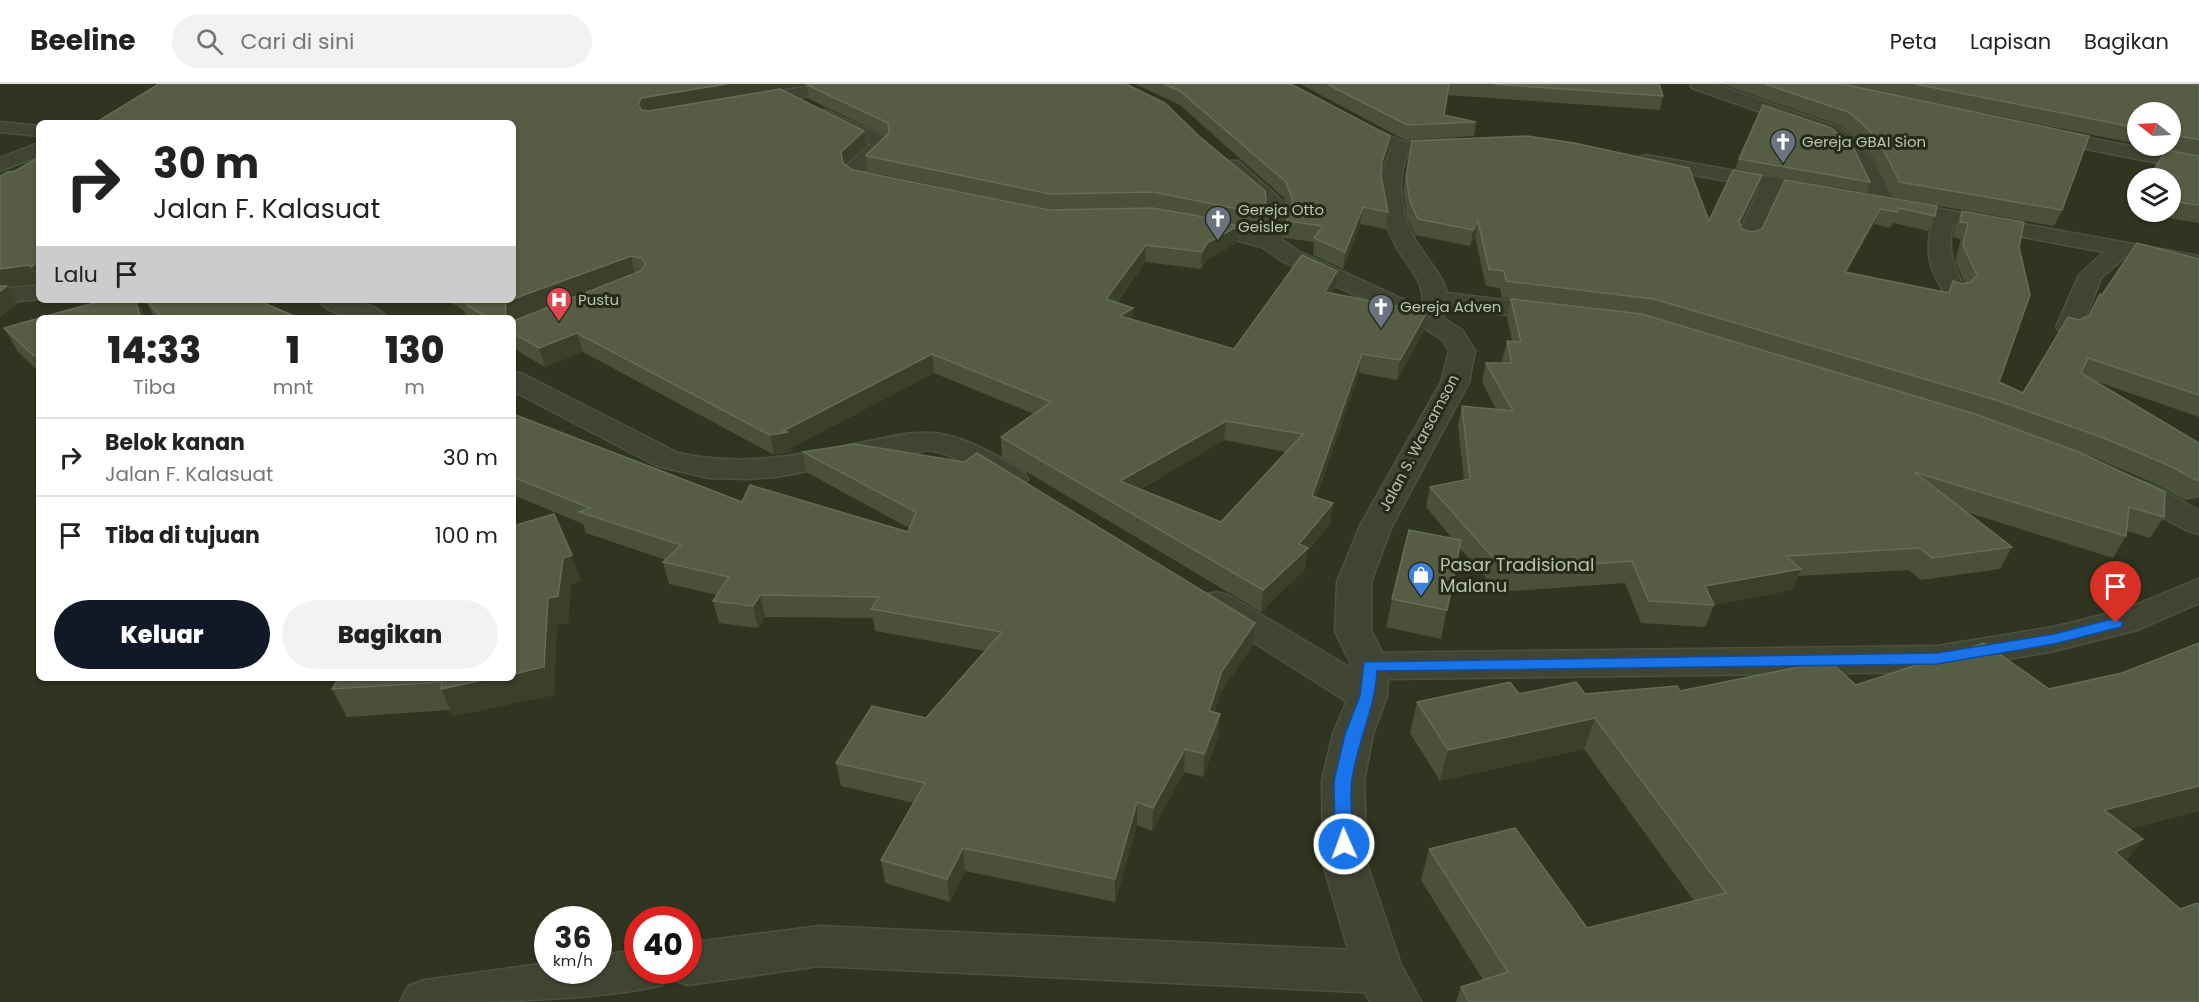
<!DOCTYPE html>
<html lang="id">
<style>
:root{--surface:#fff;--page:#f2f2f2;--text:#222;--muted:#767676;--line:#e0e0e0;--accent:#111827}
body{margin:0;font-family:Poppins,sans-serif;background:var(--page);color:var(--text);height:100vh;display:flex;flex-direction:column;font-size:22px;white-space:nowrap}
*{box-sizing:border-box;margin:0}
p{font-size:20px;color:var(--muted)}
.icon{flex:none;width:33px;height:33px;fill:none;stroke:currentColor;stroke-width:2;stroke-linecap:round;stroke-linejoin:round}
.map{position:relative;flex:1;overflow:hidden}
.side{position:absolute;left:36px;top:231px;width:480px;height:366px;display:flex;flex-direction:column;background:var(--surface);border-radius:9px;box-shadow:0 2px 4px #0004}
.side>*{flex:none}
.hud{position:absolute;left:36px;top:36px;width:480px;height:183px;border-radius:9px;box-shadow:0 2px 4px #0004;background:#fff;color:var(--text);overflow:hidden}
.needle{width:39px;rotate:288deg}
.controls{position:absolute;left:2127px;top:18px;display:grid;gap:12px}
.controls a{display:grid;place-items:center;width:54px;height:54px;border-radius:50%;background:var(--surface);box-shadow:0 2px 4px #0004;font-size:30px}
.speed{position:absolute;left:534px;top:822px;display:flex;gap:12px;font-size:30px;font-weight:700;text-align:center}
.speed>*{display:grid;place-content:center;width:78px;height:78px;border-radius:50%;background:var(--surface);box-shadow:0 2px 4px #0004;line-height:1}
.speed small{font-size:15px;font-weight:400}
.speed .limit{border:9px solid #d22;background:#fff;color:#111}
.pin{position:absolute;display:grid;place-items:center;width:51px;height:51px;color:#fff;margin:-62px -26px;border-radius:50% 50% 50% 0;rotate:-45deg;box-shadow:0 0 6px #0007}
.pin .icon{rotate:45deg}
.me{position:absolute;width:66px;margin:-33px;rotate:358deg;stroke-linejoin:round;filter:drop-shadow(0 0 4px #0008)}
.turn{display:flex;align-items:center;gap:21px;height:126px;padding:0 18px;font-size:27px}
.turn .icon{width:78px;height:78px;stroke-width:2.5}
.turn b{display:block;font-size:42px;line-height:51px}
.then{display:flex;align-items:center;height:57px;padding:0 18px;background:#0003;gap:12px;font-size:22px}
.eta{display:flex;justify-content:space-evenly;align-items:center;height:102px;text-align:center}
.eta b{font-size:36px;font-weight:800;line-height:42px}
.action{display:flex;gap:12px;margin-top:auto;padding:12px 18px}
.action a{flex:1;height:69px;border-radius:36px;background:var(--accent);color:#fff;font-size:24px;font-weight:800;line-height:69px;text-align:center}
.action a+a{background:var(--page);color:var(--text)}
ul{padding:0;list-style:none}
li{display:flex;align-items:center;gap:18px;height:78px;padding:0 18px;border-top:2px solid var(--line)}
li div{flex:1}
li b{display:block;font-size:22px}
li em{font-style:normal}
header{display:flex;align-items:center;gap:36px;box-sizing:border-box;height:84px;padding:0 30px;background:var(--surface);border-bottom:2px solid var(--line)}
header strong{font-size:28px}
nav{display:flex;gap:33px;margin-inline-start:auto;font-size:21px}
.search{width:420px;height:54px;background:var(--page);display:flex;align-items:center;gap:15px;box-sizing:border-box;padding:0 21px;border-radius:33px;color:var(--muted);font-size:22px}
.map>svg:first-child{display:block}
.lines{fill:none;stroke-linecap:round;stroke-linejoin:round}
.minor-casing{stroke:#4c5240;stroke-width:3}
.tertiary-casing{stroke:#4c5240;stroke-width:3}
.minor{fill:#404533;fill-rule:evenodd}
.tertiary{fill:#404533;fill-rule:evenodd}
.wall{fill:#4a5138;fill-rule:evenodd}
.shaded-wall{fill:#3a4029}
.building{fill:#565d44;stroke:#666d55;stroke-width:1.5;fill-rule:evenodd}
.route{fill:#1a73e8;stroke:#114b97;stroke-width:1.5}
.labels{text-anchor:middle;stroke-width:6;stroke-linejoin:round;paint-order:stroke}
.far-poi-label{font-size:15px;fill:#bbc2ad;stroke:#252a19;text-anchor:start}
.far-street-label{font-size:15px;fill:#bbc2ad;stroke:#252a19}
.poi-label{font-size:18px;fill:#bbc2ad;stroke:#252a19;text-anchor:start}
</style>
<header>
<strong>Beeline</strong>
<div class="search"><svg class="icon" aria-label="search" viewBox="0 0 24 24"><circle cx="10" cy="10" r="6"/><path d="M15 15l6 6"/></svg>Cari di sini</div>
<nav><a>Peta</a><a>Lapisan</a><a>Bagikan</a></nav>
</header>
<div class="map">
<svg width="2199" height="918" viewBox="0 0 2199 918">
<rect width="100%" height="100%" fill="#2f3520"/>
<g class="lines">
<defs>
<g id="minor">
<polygon points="822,0 860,0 852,5 745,23 739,22 736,18 739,14 745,13"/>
<path d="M1690,0H1714L1841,44C1866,62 1882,87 1892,116L2199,172V186L2126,172L2101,194L2082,243L2078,248L2069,251L2060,248L2056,243L2079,191L2104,168L1953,140C1947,167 1953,184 1967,207L1963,212L1955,214L1947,212C1929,187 1924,166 1933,136L1876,124L1856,80L1845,66L1829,52L1692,4Z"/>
<path d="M826,26L887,54L889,62L864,88L901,98L904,102L901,106C886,110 853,103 844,90L847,81L870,60L820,35L817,31L820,27Z"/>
<polygon points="0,38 39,42 39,52 0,48"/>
<polygon points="2042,45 2199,75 2199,87 2035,55 2033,51 2035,47"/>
<path d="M1382,48L1404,58L1455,55L1462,57L1464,61L1462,65L1455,67L1408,69C1394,103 1402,139 1423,168C1432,181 1443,193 1447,209L1553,222L1562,224L1565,229L1562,234L1553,236L1446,224L1443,234L1462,246L1475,267L1469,298L1392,442L1371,498V547L1389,582L1383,591L1367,594L1382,602L1387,612L1382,622L1368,625L1354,622L1204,527L1198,519L1204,511L1216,508L1228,511L1354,586L1335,547L1337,498L1360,442L1441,298L1449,267L1443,256L1421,242L1282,177L1262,163L1185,143L1182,138L1185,133L1193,132L1262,149L1267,133L1266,122L1221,81L1224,77H1238L1286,120L1289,133L1282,156L1298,167L1422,224C1426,203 1414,189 1403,173C1380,139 1373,104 1391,66L1373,54L1375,50Z"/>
<polygon points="39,59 39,72 0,87 0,74"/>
<polygon points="1646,71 1826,103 1833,105 1836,109 1833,113 1826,115 1779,107 1758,155 1755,160 1747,162 1739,160 1736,155 1760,103 1639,81 1636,77 1639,73"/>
<polygon points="39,201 39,215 0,219 0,205"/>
<path d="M318,216C338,216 375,215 387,234C367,234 331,235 318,216Z"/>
<path d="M513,288L523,290L678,369C738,383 795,372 855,360C882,355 914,345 941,350C972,356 997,372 1024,388L1028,395L1024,402C996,409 964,370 929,366L775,393L749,395L709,394L657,382L513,307Z"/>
<polygon points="2124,391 2157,403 2199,427 2199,450 2188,447 2113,407 2109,400 2113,393"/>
<path d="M819,842L1379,867L1396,873L1403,888L1396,903L1379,909L819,882L688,901L671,895L668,889L663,901C589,918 479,918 400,918L408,902L425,896L548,879V886H598V871L638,866V886H688V859Z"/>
</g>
<polygon id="tertiary" points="2199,495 2199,519 2137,546 2054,567 1937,588 1388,595 1387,612 1373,650 1364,697 1367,780 1401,881 1421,918 1370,918 1355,888 1323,780 1322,697 1333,650 1349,612 1351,582 1357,573 1370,569 1937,562 2054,543 2126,525"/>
</defs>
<use href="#minor" class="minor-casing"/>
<use href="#tertiary" class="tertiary-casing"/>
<use href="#minor" class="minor"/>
<use href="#tertiary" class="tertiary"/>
</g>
<g class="wall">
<path d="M159,0H809L753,10L866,62L845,81L853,86L1050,126L869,88L867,87L866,71L886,52L809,15L807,1L1126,0L1265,133L1260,146L1233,141L1238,142L1236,159L1207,176L1201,185L1145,178L1117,219L1132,236L1234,265L1337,187L1335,204L1332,209L1424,246L1397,296L1359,289L1316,414L1333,419L1330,440L1307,468L1305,485L1261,528L1002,373L1001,353L1034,330L934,289L791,364L792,368L774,371L583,268L545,283L513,264V237L636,189L513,234H469L463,226L447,216H513ZM1224,356L1286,368L1221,438L1141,405Z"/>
<polygon points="1135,0 1291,0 1390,52 1388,67 1381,90 1388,128 1386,145 1360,140 1343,185 1313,171 1314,158 1285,154 1287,137 1289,128 1284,114 1180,21"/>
<polygon points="1300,0 1659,0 1663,12 1660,26 1447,11 1444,31 1476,38 1474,52 1405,56"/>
<polygon points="1721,0 2199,0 2199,139 2130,128 2138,115 2138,128 2170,128 2171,67 2144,62 2170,62 2170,28 2138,28 2138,60 1869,6 2062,126 2054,142 1894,114 1874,75 1860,57 1842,42"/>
<polygon points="1412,57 1709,137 1762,91 1757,106 1740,141 1742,145 1752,148 1762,145 1785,96 1935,132 1928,147 1893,139 1890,144 1874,140 1847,188 1947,209 1953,197 1962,200 1965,199 1955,177 1961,155 1953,153 1955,143 1962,127 2019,163 1999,298 2023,309 2079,236 2088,233 2100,210 2102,211 2199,175 2199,333 2095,297 2199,359 2199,414 2184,416 2158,401 2093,373 1990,335 2164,433 2150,454 2127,447 2126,452 2113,474 1966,428 2012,463 2000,485 1921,496 1909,486 1798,492 1792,506 1714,521 1705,543 1641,539 1625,499 1498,508 1459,463 1441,555 1386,543 1392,515 1452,454 1426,423 1430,403 1464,396 1458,342 1462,322 1496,325 1482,298 1486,279 1503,279 1502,276 1507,257 1512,257 1507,233 1511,215 1532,217 1502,214 1500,204 1486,202 1475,153 1470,162 1415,151 1407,132 1403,108"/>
<polygon points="39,73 39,199 7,202 17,220 0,233 15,87"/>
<polygon points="1739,75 1870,98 1866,109 1735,85"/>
<polygon points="145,216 257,216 299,234 155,234"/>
<polygon points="39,234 39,288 18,268 4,244"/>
<polygon points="513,330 742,418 908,448 909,444 806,388 803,368 1255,539 1253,561 1220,609 1214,629 1218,653 1203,693 1184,688 1152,747 1137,741 1115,818 965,787 950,818 885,799 881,776 914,719 841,702 836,679 926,634 986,567 875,547 873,534 765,533 758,544 719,539 713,517 717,511 669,500 663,478 666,476 586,449 583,440 513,411"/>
<polygon points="513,442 581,497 571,501 568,539 557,541 554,611 453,632 450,626 347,633 332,605 339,594 513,594"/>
<polygon points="2199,559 2199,727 2129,745 2143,755 2126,777 2199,918 1456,918 1461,903 1483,896 1421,796 1429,765 1587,844 1694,817 1584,665 1440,697 1410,649 1417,618 1519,610 1585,610 1856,601 2049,605 2122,589"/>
</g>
<g class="shaded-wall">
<polygon points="727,0 809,0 644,29 638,21 641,14"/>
<polygon points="864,47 866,62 842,83 841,68"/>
<polygon points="1390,52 1388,67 1380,93 1382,78"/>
<polygon points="1762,91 1757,106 1734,154 1739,138"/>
<polygon points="1266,116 1265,133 1260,146 1262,130"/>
<polygon points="1363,123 1360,140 1343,185 1345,168"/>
<polygon points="1880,125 1874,140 1838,204 1845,188"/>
<polygon points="1478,137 1475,153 1470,162 1473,146"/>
<polygon points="1238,142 1236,159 1207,176 1201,185 1202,168 1207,159"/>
<polygon points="1146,161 1145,178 1106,233 1106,215"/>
<polygon points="631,172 635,189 513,236 513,234 505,234 506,218"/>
<polygon points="39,177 39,197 31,183"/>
<polygon points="29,181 39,199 7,202 17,220 0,233 0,185"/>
<polygon points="1337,187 1335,204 1323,226 1325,208"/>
<polygon points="135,216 137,216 146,234 141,234"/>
<polygon points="1133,224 1132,242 1120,232"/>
<polygon points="1427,228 1424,246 1397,296 1400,276"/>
<polygon points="577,249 583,268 545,283 539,264"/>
<polygon points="39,270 39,281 34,272"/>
<polygon points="932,270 934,289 791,364 792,368 774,371 770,351 783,347"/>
<polygon points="1362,270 1359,289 1310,433 1312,412"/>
<polygon points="1226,337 1224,356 1120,417 1120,397"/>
<polygon points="1333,419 1330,440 1307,468 1305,485 1261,528 1263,506"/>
<polygon points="572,471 581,497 571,501 568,539 557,541 554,611 453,632 441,605 493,594 513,594 513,590 563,474"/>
<polygon points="1801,485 1792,506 1714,521 1705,502"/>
<polygon points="760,511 765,533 758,544 753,522"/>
<polygon points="1255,539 1253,561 1220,609 1207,650 1209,627 1222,587"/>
<polygon points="1220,630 1218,653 1203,693 1204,670"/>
<polygon points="1595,634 1584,665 1440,697 1448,666"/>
<polygon points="1185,665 1184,688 1152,747 1153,724"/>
<polygon points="2199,702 2199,727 2080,757 2104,726"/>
<polygon points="1137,718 1137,741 1115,818 1115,795"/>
<polygon points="2143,755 2118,787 2115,768"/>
<polygon points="963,764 965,787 950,818 947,795"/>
</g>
<g class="building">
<path d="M159,0H727L641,14L638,21L642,26L649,27L780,5L864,47L841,68L843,79L853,86L1049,126L1152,124L1194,131L1238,142L1207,159L1202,168L1146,161L1106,215L1133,224L1120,232L1234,265L1302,171L1337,187L1325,208L1427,228L1400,276L1362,270L1312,412L1333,419L1299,460L1308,464L1263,506L1001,353L1051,318L932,270L783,347L788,348L770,351L577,249L539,264L513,249V237L641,187L646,180L642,174L631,172L513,215V39H95ZM1226,337L1303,350L1221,438L1120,397Z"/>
<polygon points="814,0 1126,0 1165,19 1200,53 1265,107 1266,116 1262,130 1153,108 1050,110 867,72 866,71 889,49 888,39 807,1"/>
<polygon points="1164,0 1291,0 1390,52 1382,78 1381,92 1388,128 1363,123 1345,168 1314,154 1323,142 1287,137 1293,117 1286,98 1180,7"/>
<polygon points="1327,0 1449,0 1444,31 1476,38 1407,41"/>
<polygon points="1494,0 1659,0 1663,12"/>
<polygon points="1765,0 1842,0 2089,52 2062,126 1900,98 1880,59 1865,42 1848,28"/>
<polygon points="1915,0 2199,0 2199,56 2170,50 2170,28 2138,28 2138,44"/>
<polygon points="1763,21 1831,44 1854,65 1870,98 1739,75"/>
<polygon points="1527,52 1574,59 1689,84 1709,137 1733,86 1762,91 1739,138 1742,145 1752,148 1762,145 1785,96 1937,122 1935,132 1899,124 1897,128 1880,125 1845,188 1949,209 1953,197 1962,200 1971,198 1977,191 1963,161 1968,139 1960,138 1962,127 2024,138 2019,163 2030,211 1999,298 2023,309 2068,233 2079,236 2089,232 2100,210 2102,211 2137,159 2199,175 2199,311 2088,274 2081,289 2199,359 2199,396 2196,396 2170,382 2104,354 1999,317 1654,215 1506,197 1504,187 1489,185 1478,137 1473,146 1418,135 1410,117 1406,93 1412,57"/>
<polygon points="2166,66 2199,72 2199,121 2170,117 2170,94 2149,94"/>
<polygon points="39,73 39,177 31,183 29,181 0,185 0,92 7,88 15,87"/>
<polygon points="0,202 7,202 0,207"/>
<polygon points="1511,215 1642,230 1978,331 2081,369 2165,408 2164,433 2129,423 2126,452 1914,388 2012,463 1932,474 1920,464 1786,472 1801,485 1705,502 1714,521 1649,517 1632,477 1504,486 1430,403 1470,395 1462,322 1513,327 1486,279 1512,279 1507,257 1521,258"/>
<polygon points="105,216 135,216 141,234 39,234"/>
<polygon points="146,216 257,216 299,234 162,234"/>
<polygon points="463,216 511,216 506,218 505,234 488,234 468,222"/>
<polygon points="39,234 39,270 34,272 4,244"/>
<polygon points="513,330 742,418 750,401 908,448 916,428 803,368 855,360 964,378 977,369 1255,539 1222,587 1209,627 1220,630 1204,670 1185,665 1153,724 1137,718 1115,795 963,764 947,795 881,776 925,699 836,679 872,622 926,634 1002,548 871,525 879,513 760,511 753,522 713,517 729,493 663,478 681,461 579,428 590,424 513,393"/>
<polygon points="554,430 572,471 563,474 558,512 548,514 544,583 513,590 513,442"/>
<polygon points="1409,446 1461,456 1447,526 1392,515"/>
<polygon points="1984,559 2049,605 2122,589 2199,559 2199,702 2104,726 2143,755 2115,768 2180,825 2197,819 2199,820 2199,918 1469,918 1461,903 1508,888 1429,765 1515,744 1587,844 1726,809 1595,634 1448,666 1417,618 1510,598 1519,610 1576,598 1585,610 1677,602 1680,607 1829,577 1856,601"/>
<polygon points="339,594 493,594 441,605 442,598 332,605"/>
</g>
<path class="route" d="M2116,534L2123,539L2121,543L2054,560L1937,580L1377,587C1375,625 1358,656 1352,695C1349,715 1353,739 1353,760L1351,765L1344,767L1338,765L1335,760L1334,697L1345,650L1360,612L1364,578L1937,569L2054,550Z"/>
<defs>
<symbol id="church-pin" viewBox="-11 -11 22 30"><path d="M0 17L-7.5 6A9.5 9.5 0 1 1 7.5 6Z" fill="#6b7280" stroke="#252a19"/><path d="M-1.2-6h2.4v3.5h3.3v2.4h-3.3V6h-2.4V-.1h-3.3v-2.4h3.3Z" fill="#fff"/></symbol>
<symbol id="hospital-pin" viewBox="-11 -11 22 30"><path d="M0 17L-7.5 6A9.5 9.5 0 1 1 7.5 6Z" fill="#e0444e" stroke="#252a19"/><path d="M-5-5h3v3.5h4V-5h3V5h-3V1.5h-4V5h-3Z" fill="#fff"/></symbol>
<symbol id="shop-pin" viewBox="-11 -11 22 30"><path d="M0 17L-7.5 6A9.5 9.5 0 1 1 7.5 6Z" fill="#3f7fe0" stroke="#252a19"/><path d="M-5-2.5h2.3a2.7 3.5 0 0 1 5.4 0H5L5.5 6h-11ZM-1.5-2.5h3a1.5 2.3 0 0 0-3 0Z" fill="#fff"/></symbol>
</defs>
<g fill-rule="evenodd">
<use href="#church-pin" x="1768" y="43" width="30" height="40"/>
<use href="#church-pin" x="1203" y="120" width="30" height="40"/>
<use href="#hospital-pin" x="544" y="201" width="30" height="40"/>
<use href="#church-pin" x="1366" y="208" width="30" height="40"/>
<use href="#shop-pin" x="1406" y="476" width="30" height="40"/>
</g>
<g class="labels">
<g class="far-poi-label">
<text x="1802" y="63">Gereja GBAI Sion</text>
<text x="1238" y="131">Gereja Otto<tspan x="1238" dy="17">Geisler</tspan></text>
<text x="578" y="221">Pustu</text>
<text x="1400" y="228">Gereja Adven</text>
</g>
<g class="far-street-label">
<text transform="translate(1419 359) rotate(-62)" y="5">Jalan S. Warsamson</text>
</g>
<g class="poi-label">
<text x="1440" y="487">Pasar Tradisional<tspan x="1440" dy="21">Malanu</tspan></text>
</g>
</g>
</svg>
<div class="controls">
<a><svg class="needle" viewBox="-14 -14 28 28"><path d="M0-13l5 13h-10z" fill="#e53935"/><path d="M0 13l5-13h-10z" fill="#767676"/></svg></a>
<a><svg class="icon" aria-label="layers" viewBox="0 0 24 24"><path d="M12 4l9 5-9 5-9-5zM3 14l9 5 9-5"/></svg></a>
</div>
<div class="speed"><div>36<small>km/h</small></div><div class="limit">40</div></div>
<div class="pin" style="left:2116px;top:539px;background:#d93025"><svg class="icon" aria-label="arrive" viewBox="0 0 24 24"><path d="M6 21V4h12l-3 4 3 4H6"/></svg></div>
<svg class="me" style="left:1344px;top:760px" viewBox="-20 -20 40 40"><circle r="17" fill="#1a73e8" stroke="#fff" stroke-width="3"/><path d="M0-11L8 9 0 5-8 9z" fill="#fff"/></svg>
<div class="hud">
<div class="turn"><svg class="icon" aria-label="right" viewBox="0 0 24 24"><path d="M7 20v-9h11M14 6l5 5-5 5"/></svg><div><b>30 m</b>Jalan F. Kalasuat</div></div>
<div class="then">Lalu<svg class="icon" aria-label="arrive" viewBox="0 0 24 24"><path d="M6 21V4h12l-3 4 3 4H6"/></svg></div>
</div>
<section class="side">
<div class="eta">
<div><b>14:33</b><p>Tiba</p></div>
<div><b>1</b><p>mnt</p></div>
<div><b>130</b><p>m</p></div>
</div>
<ul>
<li><svg class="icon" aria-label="right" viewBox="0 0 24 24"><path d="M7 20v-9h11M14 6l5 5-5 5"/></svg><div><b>Belok kanan</b><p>Jalan F. Kalasuat</p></div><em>30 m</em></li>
<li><svg class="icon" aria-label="arrive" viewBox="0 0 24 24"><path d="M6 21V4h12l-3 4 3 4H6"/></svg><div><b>Tiba di tujuan</b></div><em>100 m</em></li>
</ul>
<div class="action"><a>Keluar</a><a>Bagikan</a></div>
</section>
</div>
